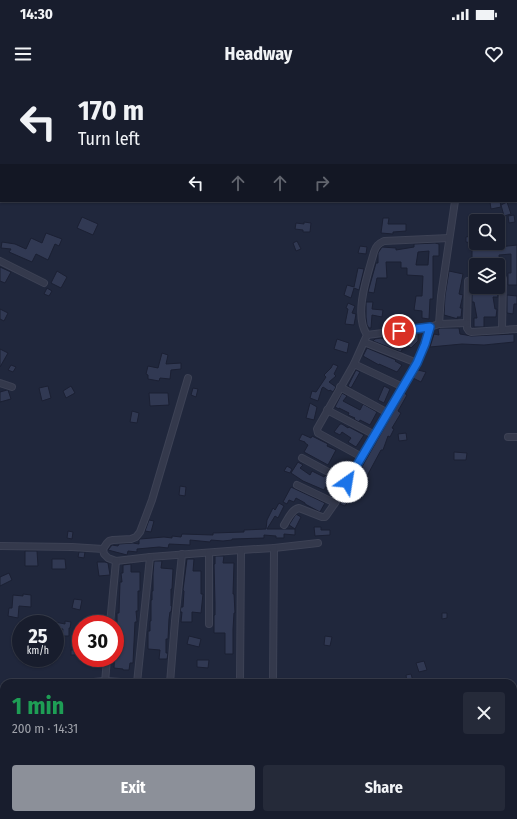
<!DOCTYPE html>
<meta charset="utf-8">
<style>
:root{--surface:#181d2d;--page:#252a39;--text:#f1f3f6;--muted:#9fa2aa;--line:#363b49;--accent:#8c9099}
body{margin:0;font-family:"Fira Sans Condensed",sans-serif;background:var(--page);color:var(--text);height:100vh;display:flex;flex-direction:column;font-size:15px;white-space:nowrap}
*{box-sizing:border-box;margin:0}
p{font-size:13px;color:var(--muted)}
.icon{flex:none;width:22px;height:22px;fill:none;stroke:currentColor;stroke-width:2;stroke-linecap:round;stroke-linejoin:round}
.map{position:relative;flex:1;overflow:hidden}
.side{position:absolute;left:0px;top:599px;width:517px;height:140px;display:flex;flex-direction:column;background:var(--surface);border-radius:12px 12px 0 0;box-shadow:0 1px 3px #0004,0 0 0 1px var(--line)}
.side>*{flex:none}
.top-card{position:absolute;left:0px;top:0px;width:517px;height:122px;box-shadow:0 1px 3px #0004,0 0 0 1px var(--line);background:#181d2d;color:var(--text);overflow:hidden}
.tools{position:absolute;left:469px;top:134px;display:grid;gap:8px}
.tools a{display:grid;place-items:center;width:36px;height:36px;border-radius:4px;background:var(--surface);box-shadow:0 1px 3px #0004,0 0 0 1px var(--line);font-size:20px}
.speed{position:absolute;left:12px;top:535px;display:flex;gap:8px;font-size:20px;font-weight:700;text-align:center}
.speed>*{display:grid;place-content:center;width:52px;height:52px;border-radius:50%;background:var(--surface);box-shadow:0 1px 3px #0004,0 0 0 1px var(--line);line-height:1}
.speed small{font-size:10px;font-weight:400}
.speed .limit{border:6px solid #d22;background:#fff;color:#111}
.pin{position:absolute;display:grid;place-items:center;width:34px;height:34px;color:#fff;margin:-17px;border:2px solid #fff;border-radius:50%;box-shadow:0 1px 4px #0007}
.me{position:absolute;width:44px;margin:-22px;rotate:32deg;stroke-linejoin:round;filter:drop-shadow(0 0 3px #0008)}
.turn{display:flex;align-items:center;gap:14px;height:84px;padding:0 12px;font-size:18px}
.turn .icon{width:52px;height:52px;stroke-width:2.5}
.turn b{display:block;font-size:28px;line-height:34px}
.lanes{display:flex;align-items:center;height:38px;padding:0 12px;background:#0003;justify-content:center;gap:20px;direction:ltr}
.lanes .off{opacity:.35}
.round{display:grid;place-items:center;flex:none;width:42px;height:42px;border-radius:4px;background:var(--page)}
.headline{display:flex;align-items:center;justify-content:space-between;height:68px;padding:0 12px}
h1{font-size:24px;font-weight:700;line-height:30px;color:#1e9e55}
.primary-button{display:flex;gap:8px;margin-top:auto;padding:8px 12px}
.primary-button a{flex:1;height:46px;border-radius:4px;background:var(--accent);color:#fff;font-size:16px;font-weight:700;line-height:46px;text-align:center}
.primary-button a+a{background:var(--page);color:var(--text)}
.status{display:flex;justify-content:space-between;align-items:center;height:28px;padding:0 20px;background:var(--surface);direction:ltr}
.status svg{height:11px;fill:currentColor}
header{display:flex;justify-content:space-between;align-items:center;height:52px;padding:0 12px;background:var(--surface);font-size:18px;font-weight:700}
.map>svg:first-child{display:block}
.building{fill:#313953;stroke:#1b2033;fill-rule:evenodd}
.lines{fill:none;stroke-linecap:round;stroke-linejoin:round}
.street-casing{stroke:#3d4255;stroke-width:8}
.secondary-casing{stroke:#3d4255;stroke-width:11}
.street{stroke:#34394c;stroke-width:6}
.secondary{stroke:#414760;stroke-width:9}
.route-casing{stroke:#114b97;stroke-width:10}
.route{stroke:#1a73e8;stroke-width:7}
</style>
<div class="status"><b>14:30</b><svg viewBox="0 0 49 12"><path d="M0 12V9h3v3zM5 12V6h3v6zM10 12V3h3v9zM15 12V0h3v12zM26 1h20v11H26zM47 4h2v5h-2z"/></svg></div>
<header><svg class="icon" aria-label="menu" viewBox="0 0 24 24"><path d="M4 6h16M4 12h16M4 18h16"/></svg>Headway<svg class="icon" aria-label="heart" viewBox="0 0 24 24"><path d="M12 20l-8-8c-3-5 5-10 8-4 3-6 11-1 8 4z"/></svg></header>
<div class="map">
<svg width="517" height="739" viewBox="0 0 517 739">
<rect width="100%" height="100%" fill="#20273c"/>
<g class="building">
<polygon points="493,121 500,121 501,127 491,129 490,122"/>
<polygon points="507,122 511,134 504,136 501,125"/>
<polygon points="514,135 515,142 509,143 508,136"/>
<polygon points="82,137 98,144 93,155 77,148"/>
<polygon points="383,138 389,138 388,144 406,144 406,151 393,152 393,154 381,153"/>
<polygon points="304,142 311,143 310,152 303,152 303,150 295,149 296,143 304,144"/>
<polygon points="46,153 62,159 59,166 55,164 48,180 36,174 32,182 9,172 11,169 1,168 2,162 15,164 26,169 31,158 42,163"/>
<polygon points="471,156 472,163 466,162 466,157"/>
<polygon points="297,161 301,169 296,171 293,163"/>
<path d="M435,163L439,164V176H433V219H430L429,239L422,238V231L414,230L416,216H422L423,196L407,195V188H401V182H386L387,198H377L374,213L368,212L376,183H378V173L382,167L396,168V170L414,167V164ZM429,171L428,185H416L418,172Z"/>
<polygon points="517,165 517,205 508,205 508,193 511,193 511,174 499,175 500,185 472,185 472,170"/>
<polygon points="360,166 367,167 366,174 358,173"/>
<polygon points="0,187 11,192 5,203 0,201"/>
<polygon points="358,188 364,189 359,210 354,208 351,218 344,215 347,205 354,207"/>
<polygon points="57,191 67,197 61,208 51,203"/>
<polygon points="449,191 463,194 459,214 463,215 460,228 462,228 461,237 457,237 458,239 444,235 445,216"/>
<polygon points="472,207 497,207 498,217 493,217 495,229 497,229 496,237 484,237 484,247 474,247 474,238 477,238 474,222 472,222"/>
<polygon points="47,208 52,211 49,216 44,214"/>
<polygon points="507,215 517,216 517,224 514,224 513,234 507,233"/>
<polygon points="366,222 373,222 372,229 383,230 382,237 372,235 371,248 369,248 367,245 366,237"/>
<polygon points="348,223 355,226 352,233 356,234 354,245 345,244 348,229 346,228"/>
<polygon points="0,229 8,233 4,241 0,239"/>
<polygon points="440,248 459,248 460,254 466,255 471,256 514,254 514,262 484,265 462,264 430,267 434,254 439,255 438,249"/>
<polygon points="418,253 418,261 411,268 405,263 401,272 373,261 375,259 381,258 384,259 385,257 390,257 393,259 395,256 404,255 411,259 411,254"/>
<polygon points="337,259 349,263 347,273 334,269"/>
<polygon points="367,268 396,280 395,281 402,285 397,292 379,284 379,285 363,276"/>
<polygon points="0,269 8,273 0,287"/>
<polygon points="162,273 168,275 166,284 181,283 181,289 171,290 170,299 160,298 159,301 148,299 148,295 146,294 148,286 158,288"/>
<polygon points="333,284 338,286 334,294 336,296 329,302 336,307 333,312 330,310 329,311 323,307 322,308 318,321 310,318 312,311 316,312 326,297 324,295 331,288"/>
<polygon points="11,285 16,287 13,292 8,290"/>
<polygon points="356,290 360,292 351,308 348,306"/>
<polygon points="418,290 426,292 421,302 413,298"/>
<polygon points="48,306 51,318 42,321 39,308"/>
<polygon points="71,306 75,313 66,318 63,311"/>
<polygon points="384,306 390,309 384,323 378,320"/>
<polygon points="193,308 198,309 196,317 191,315"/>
<polygon points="7,310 8,310 11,319 0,322 0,312"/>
<polygon points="149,313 168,313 169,325 150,326"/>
<polygon points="342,313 347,316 343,321 360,330 363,324 377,332 370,345 360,340 359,342 354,339 355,338 348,335 349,333 339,328 339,329 335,327"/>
<polygon points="404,313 407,315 398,331 401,333 392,348 394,349 390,357 388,356 383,370 381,370 367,396 359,392"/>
<polygon points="310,323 317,327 314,340 306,338"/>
<polygon points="132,331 139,333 137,343 130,342"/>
<polygon points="340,344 342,344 348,348 349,347 364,355 356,367 348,362 351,358 342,352 340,355 334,352"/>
<polygon points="406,353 407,360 399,361 398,354"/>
<polygon points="302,354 311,358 312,356 328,364 327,366 336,370 328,385 304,372 308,365 305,363 305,362 299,360"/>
<polygon points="454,372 467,373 466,380 454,380"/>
<polygon points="298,382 303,385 300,388 310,395 312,391 324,397 325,395 337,402 334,408 327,404 324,410 303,401 291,393"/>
<polygon points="287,386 292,389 290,393 284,391"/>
<polygon points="180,406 186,407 185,416 179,415"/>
<polygon points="291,407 325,423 320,432 305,424 305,423 296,418 294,422 289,420 287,424 283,422"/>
<polygon points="349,408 351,409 346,417 349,419 345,426 340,424"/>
<polygon points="279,423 284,426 278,438 275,436 267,449 295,449 295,455 284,454 284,458 276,458 276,456 264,455 264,458 232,459 232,460 223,461 211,460 210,462 190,460 190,465 169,464 168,468 159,467 137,469 137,472 128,471 127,475 108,470 112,465 118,466 119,464 133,463 139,464 139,460 140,459 164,457 172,458 172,456 181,457 182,454 213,455 213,453 244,452 244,450 266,449 267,440 273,428 275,430"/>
<polygon points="296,434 301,437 295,449 289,445"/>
<polygon points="149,440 154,441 151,452 145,451"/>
<polygon points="314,447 321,447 321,450 330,450 330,455 315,456"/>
<polygon points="68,451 73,452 72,459 67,458"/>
<polygon points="25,471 37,471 38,486 25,486"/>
<polygon points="79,472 85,472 84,478 78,477"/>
<polygon points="215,476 224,476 223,483 234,483 233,514 234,514 235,533 234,533 233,549 233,574 225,574 225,553 214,553 214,535 215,535 215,523 214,484 215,484"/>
<polygon points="52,479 65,479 66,489 52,489"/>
<polygon points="187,479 194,479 193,491 201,491 201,514 203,514 201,533 192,532 192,542 181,542 182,532 180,532 181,527 183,527 184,511 183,510"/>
<polygon points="154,481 162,481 161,488 173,489 172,509 171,509 171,526 172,526 171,532 170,532 169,539 168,559 166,559 166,573 168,573 167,579 159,579 160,570 148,569 148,551 150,551 150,541 151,541 151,520 152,520 152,511 153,511 153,494"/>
<polygon points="97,482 105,482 108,483 110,495 99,496"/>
<polygon points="131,484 131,492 140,492 140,511 138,511 138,531 136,531 137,542 135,542 133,583 130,583 129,590 123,590 123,589 114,588 115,564 117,564 117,533 119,533 120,502 122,502 121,493 123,493 123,485"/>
<polygon points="9,493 12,500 0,506 0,497"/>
<polygon points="23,514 31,515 31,527 19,526 18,538 8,536 9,528 12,528 13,515 23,516"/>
<polygon points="74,519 82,520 80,530 72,528"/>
<polygon points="442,533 447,533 447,538 442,539"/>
<polygon points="65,541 71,542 70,548 69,548 69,556 62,556 63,549 55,548 55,542 65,544"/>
<polygon points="189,556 201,559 199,567 187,564"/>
<polygon points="325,556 332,557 330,566 324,565"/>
<rect x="71" y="570" width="6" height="5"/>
<polygon points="197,580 209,580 208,588 197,587"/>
<polygon points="424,581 427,590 419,592 416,583"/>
<polygon points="411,594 413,601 407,602 406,595"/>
</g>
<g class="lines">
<defs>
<g id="street">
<polyline points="2,0 2,1"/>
<polyline points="454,0 455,1"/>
<polyline points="0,181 44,203"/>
<polyline points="468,201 467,243 467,248 469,251 471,252 517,249"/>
<polyline points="439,244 467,243"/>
<polyline points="502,250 503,199"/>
<polyline points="367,255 430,247"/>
<polyline points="364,262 417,283"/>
<polyline points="354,284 403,307"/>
<polyline points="0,303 12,307"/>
<polyline points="340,307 388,333"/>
<polyline points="327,330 375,355"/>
<polyline points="508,357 517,357"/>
<path d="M362,377L318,353L317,349L354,284L367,255C353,234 368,194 374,172C376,166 378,164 384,161L449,158"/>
<polyline points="302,378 347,402"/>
<polyline points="297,405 335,423"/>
<path d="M284,445C288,439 291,430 299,428L322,437H325L326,436L335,423L417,283L425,265L430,247L439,244L441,216L455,121"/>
<polyline points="0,466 72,467 103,469 104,474 108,478 116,481 150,477 241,470 274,468 318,463"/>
<polyline points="103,469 107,463 109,461 113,460 131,459 136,457 140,452 152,420 188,298"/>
<polyline points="209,473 209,544"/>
<polyline points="110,544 116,481"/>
<polyline points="82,603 105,601 137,603 161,603"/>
<polyline points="105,603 107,578"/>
<polyline points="137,603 150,477"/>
<polyline points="170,603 175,541 182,474"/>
<polyline points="240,603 241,470"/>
<polyline points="273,603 274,468"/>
<polyline points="332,735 332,739"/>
<polyline points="353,735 353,739"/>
<polyline points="388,735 389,739"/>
<polyline points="445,735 445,739"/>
<polyline points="66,739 67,735"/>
</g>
<g id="secondary">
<polyline points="14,1 15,0"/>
<polyline points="0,9 1,9"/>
</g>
</defs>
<use href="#street" class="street-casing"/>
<use href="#secondary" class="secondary-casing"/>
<use href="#street" class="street"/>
<use href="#secondary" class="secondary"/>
</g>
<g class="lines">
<defs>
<polyline id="route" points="347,402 417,283 425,264 430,247 399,251"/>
</defs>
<use href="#route" class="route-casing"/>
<use href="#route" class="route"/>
</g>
</svg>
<div class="tools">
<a><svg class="icon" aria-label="search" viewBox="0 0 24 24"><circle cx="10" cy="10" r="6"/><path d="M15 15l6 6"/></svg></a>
<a><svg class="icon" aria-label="layers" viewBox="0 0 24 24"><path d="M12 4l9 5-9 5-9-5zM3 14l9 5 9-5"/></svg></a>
</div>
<div class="speed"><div>25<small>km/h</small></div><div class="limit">30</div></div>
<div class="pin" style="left:399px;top:251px;background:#d93025"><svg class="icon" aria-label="arrive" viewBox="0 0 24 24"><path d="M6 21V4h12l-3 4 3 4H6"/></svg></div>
<svg class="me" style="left:347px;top:402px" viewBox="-20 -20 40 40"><circle r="19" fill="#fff"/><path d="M0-13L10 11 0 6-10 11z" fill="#1a73e8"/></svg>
<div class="top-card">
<div class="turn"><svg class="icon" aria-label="left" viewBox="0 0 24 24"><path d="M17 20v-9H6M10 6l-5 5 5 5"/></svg><div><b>170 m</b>Turn left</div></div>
<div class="lanes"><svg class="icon" aria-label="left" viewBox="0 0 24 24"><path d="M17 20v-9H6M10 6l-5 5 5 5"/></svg><svg class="icon off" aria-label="ahead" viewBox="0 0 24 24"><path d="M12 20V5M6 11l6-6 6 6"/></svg><svg class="icon off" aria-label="ahead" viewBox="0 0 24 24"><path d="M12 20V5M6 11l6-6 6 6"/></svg><svg class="icon off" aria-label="right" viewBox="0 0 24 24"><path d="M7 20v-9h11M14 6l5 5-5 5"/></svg></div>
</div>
<section class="side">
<div class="headline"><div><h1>1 min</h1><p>200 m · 14:31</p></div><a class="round"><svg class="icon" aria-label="close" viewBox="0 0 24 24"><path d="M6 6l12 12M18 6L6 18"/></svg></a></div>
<div class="primary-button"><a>Exit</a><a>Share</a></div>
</section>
</div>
